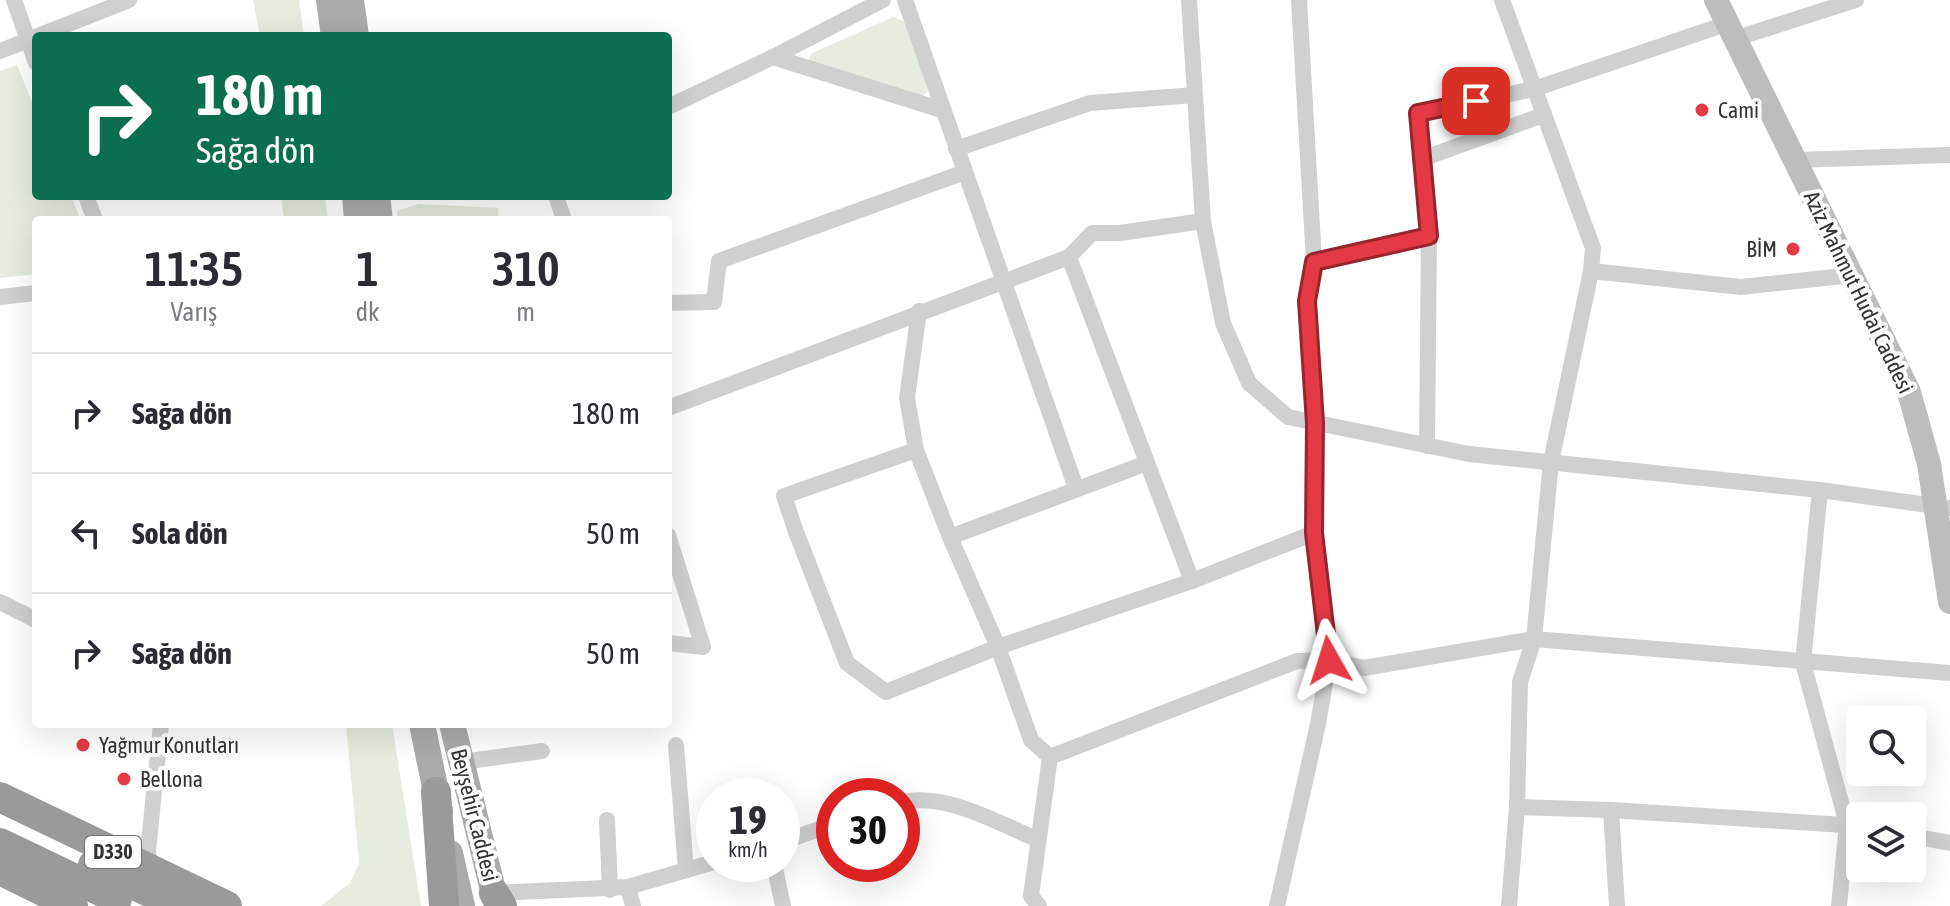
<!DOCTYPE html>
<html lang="tr">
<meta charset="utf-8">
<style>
:root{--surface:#fff;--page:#f2f2f3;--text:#2b2b33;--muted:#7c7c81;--line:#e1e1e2}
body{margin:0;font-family:"Asap Condensed",sans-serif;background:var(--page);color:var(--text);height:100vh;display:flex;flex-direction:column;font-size:30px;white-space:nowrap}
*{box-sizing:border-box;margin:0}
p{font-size:26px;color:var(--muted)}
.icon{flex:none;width:44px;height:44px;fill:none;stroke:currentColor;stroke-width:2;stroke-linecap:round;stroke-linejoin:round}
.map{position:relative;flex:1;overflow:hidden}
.panel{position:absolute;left:32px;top:216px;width:640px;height:512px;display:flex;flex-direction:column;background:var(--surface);border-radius:8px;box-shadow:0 8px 32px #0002}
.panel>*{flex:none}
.top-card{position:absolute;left:32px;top:32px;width:640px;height:168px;border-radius:8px;box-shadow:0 8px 32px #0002;background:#0b6e4f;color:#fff;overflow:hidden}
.tools{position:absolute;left:1846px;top:706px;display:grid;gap:16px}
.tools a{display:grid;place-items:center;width:80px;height:80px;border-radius:8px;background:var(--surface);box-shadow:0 8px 32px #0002;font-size:40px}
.speed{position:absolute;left:696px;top:778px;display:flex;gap:16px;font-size:40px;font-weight:700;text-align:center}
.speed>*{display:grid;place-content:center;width:104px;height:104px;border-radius:50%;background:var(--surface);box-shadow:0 8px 32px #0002;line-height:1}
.speed small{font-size:20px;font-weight:400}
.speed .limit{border:12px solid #d22;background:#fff;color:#111}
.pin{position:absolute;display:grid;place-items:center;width:68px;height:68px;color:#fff;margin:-34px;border-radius:16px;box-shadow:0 4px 12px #0006}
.me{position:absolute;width:88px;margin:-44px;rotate:354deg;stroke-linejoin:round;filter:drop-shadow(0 0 6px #0008)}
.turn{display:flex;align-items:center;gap:28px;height:168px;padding:0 32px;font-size:36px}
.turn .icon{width:104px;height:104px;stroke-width:2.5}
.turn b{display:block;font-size:56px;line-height:68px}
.eta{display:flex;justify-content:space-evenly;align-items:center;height:136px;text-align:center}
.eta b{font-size:48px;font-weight:600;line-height:56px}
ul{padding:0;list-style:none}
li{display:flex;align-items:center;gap:24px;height:120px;padding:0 32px;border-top:2px solid var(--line)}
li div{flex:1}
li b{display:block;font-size:30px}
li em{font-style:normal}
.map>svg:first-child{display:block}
.green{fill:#e6ecdf}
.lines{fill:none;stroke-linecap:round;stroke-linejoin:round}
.street{stroke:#d0d0d0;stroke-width:16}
.secondary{stroke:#bdbdbd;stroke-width:24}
.primary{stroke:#ababab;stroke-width:26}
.highway{stroke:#9a9a9a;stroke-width:30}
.route-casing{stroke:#96252e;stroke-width:20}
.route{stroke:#e63946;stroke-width:14}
.poi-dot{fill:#e63946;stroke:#fff;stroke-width:3}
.labels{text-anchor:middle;stroke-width:8;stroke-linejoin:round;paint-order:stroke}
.shield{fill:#fff;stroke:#707070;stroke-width:2}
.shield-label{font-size:20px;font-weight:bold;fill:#333}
.poi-label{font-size:22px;fill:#333;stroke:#fff;text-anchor:start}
.street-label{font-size:22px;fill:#333;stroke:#fff}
</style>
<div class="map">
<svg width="1950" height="906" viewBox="0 0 1950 906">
<rect width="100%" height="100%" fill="#fff"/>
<g class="green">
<polygon points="253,0 299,0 304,36 260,36"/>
<polygon points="893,17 906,22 928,91 920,99 808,62 812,53"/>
<polygon points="17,65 36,112 36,196 71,196 81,220 36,220 36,274 0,278 0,71"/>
<polygon points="281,196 325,196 328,220 284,220"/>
<polygon points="419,204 498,208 499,220 397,220 397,211"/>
<polygon points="346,724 392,724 421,906 321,906 350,883 359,863"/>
</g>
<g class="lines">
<g class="street">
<polyline points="14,0 36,63"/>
<polyline points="905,0 1076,488"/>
<polyline points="1189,0 1203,221 1223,323 1249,383 1288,417 1469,454 1820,490 1950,508"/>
<polyline points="1299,0 1314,262"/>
<polyline points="1502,0 1593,248 1591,271 1551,462 1534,639 1520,682 1517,807 1509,906"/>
<polyline points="38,36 129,0"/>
<polyline points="1737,38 1856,0"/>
<polyline points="0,51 36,37"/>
<polyline points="773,57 883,0"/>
<polyline points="668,107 773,57 942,110"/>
<polyline points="956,149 1090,103 1195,95"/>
<polyline points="1422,159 1543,115"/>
<polyline points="1795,160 1950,155"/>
<polyline points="86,196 95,220"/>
<polyline points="556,196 564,220"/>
<polyline points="1069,257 1192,581"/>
<polyline points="1591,271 1741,287 1853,275"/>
<polyline points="0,297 36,293"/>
<polyline points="668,303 714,302 719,261 965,172"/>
<polyline points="919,311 907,398 916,450 950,537 998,647 1031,740 1050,757"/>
<polyline points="668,408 1069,257 1092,233 1120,233 1203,221"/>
<polyline points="1427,446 1429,236 1418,113 1534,89 1729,23"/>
<polyline points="916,450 784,496 796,532 847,663 886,692 998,647 1192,581 1314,533"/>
<polyline points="1820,490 1803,663 1847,824 1839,906"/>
<polyline points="668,535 703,647 668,643"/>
<polyline points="950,537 1147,463"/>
<polyline points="0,602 36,620"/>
<polyline points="676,745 686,870"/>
<polyline points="462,762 542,751"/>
<path d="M902,802C948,793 995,822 1037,839"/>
<polyline points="1517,807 1611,810 1860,826"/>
<polyline points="1611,810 1617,906"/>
<polyline points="607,820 610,890"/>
<polyline points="1912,836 1950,843"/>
<polyline points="782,842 834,824"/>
<polyline points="774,864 783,906"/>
<polyline points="150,869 148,851 161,724"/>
<polyline points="628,887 633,906"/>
<polyline points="494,893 628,887 714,862"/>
<polyline points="1039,906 1031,896 1050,757 1297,661 1329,660 1364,668 1534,639 1950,673"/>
<polyline points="1277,906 1318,724 1329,660 1314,533 1315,423 1307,301 1314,262 1429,236"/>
</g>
<polyline class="secondary" points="1716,0 1909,392 1929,464 1950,602"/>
<g class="primary">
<polyline points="329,0 334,36"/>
<polyline points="351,0 356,36"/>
<polyline points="355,196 357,220"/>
<polyline points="377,196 380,220"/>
<polyline points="422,724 440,811"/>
<polyline points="452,724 497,906"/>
<polyline points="450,853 462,906"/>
</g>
<g class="highway">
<polyline points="436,792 444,906"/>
<polyline points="0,797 227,906"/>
<polyline points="0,843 117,899"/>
<polyline points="93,865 178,906"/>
<polyline points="0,870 73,906"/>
<polyline points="494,893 502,906"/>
</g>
</g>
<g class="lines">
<defs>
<polyline id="route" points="1329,660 1314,533 1315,423 1307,301 1314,262 1429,236 1418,113 1476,101"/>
</defs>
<use href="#route" class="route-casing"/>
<use href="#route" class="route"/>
</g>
<g class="poi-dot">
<circle cx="1702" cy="110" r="8"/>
<circle cx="1793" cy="249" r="8"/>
<circle cx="83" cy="745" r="8"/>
<circle cx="124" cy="779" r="8"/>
</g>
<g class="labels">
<rect class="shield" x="85" y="836" width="56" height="32" rx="6"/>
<g class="shield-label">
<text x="113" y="859">D330</text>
</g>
<g class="poi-label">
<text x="1718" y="118">Cami</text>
<text x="1777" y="257" text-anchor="end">BİM</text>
<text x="99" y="753">Yağmur Konutları</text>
<text x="140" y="787">Bellona</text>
</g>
<g class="street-label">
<text transform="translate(1859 292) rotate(64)" y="8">Aziz Mahmut Hudai Caddesi</text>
<text transform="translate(475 815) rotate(76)" y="8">Beyşehir Caddesi</text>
</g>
</g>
</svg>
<div class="tools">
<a><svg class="icon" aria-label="search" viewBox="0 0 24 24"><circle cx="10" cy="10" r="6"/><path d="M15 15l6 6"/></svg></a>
<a><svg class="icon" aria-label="layers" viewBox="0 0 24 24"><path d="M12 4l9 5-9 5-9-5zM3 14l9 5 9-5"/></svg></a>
</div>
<div class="speed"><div>19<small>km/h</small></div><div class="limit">30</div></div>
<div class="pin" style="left:1476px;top:101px;background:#d93025"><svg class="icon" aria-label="arrive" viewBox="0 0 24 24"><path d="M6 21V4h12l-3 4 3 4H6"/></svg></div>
<svg class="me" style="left:1329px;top:660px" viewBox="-20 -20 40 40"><path d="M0-17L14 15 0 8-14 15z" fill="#e63946" stroke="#fff" stroke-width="4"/></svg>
<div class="top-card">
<div class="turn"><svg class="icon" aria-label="right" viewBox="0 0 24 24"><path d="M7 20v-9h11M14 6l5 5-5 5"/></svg><div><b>180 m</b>Sağa dön</div></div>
</div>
<section class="panel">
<div class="eta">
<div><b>11:35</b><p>Varış</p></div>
<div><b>1</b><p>dk</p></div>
<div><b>310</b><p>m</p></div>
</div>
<ul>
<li><svg class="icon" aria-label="right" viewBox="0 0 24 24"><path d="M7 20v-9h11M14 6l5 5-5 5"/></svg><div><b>Sağa dön</b></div><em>180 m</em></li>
<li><svg class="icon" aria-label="left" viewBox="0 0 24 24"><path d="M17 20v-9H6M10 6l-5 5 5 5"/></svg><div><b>Sola dön</b></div><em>50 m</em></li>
<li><svg class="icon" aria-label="right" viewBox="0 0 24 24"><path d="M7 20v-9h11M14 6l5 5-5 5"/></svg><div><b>Sağa dön</b></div><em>50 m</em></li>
</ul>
</section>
</div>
